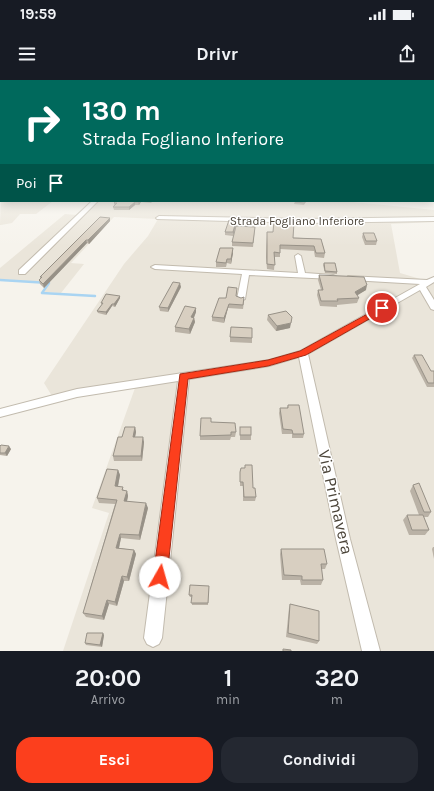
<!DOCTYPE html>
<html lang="it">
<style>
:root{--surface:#171b24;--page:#242831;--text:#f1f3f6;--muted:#9ea1a6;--accent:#fc3f1d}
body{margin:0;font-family:Karla,sans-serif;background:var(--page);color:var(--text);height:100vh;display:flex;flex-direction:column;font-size:15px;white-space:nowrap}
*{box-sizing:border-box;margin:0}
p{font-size:13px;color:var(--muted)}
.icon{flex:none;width:22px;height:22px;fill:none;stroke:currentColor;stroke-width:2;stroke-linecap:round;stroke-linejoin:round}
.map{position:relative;height:571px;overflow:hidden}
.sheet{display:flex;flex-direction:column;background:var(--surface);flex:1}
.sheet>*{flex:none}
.top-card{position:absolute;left:0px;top:0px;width:434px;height:122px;box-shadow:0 2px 10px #0003;background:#00695c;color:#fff;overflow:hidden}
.pin{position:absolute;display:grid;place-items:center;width:34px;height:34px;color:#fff;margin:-17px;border:2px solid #fff;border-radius:50%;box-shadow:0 1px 4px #0007}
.me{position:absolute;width:44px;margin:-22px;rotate:7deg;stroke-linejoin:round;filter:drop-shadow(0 0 3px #0008)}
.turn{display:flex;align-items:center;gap:14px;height:84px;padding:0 16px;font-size:18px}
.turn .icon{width:52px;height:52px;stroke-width:2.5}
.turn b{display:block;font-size:28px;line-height:34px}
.then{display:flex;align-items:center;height:38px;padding:0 16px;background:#0003;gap:8px;font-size:15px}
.eta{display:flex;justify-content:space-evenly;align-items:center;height:68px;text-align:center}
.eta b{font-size:24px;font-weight:700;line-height:28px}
.cta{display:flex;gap:8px;margin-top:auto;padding:8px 16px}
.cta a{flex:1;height:46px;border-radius:16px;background:var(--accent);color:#fff;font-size:16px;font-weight:700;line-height:46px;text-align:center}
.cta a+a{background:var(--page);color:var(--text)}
.status{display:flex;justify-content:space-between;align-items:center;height:28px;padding:0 20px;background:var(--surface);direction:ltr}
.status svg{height:11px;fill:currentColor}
header{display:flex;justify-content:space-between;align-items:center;height:52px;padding:0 16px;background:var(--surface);font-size:18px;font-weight:700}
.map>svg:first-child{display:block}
.residential{fill:#eae5da}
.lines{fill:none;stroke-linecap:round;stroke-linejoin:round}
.stream{stroke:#a9d4f2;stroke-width:2.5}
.canal{fill:#a9d4f2;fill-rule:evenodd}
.minor-casing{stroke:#c2bbae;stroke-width:2}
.minor{fill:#fff;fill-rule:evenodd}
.wall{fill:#bab2a6}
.shaded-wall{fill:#979187}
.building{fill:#d8cfc1;stroke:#979187}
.route{fill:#fc3f1d;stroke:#a42913}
.labels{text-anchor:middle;stroke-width:3;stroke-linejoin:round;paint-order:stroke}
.far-street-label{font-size:12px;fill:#4b4439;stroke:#fff}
.near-street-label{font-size:17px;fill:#4b4439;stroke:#fff}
</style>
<div class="status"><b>19:59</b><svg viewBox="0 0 49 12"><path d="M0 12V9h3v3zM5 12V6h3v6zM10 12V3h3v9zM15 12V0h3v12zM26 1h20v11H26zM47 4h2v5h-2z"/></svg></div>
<header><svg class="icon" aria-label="menu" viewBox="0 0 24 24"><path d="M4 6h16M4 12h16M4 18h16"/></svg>Drivr<svg class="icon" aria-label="share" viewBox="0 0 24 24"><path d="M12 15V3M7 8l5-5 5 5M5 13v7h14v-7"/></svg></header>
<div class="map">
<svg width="434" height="571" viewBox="0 0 434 571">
<rect width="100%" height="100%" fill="#f6f3ec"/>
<g class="residential">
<polygon points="1,115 1,121 53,121 36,134 20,134 12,143 1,145 0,145"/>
<polygon points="92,121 343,121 434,130 434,142 391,144 400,193 434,203 434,571 63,571 109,433 92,428 135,308 85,314 55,321 44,303 124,184 148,156 158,139 114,137 71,183 84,184 61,213 44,212 50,203 0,199 0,188 65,134 78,135"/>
</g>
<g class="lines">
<polyline class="stream" points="0,200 49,203 42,213 95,216"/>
<rect class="canal" x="433" y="97" width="1" height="2"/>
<defs>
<g id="minor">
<rect x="0" y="114" width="1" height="4"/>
<polygon points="92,121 98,121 25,194 19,194 19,190"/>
<polygon points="159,136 306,139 434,137 434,141 306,143 157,139 156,138"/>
<polygon points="298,174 301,176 305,193 333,195 337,197 333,199 249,195 245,219 241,221 237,219 242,194 155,189 151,187 155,185 298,193 295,176"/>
<polygon points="348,196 427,200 434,197 434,202 426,207 434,220 434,230 431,229 420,210 308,274 350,459 380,571 362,571 336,459 299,277 269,286 189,299 162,558 159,564 153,567 147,564 144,558 178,301 77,317 0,337 0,329 77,309 269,280 300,271 420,204 351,200 348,200"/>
</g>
</defs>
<use href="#minor" class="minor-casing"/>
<use href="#minor" class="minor"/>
</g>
<g class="wall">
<polygon points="116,121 153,121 151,123 141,122 139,125 135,125 129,130 114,130 113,127 114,125 114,123"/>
<polygon points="295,121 306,121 304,125 294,124"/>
<polygon points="110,138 110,141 89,164 87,163 44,208 40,204 39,200 41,198 40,197"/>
<polygon points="236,141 236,144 233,156 225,155 225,152"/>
<polygon points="255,147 253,167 232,166 232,162"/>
<polygon points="363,153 377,161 376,165 365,165 362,157"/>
<polygon points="267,156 321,159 325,173 324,178 315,177 314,171 280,169 280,177 275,177 274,190 267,189 266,177"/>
<polygon points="233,173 231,184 227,183 226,187 216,187 216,182"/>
<polygon points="324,183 337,192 337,194 325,193 323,185"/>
<polygon points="319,195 366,210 357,215 359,218 357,223 337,225 337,227 320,226 317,215 318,210 321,210 318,200"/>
<polygon points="181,207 168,232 160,231 159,227"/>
<polygon points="237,208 236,216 244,221 243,229 228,228 224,243 212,241 212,237 226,218"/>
<polygon points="120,216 120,218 115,227 112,226 106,235 98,233 97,231 102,225 101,223"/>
<polygon points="196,228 196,232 194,238 195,242 190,254 175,252 175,247"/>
<polygon points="268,235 290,248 276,251 267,240"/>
<polygon points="252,248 252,263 230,262 230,257"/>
<polygon points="414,275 431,291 434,291 434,307 427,307 412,278"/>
<polygon points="288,325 304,354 303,358 292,358 292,354 282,354 279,333 280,328 287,328"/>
<polygon points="211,343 236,352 235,357 231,357 230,360 200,360 200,356"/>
<polygon points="135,347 136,352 135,357 144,362 142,381 114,381 113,376 122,357"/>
<polygon points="240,347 251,355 251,360 240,360"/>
<polygon points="0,366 11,369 7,376 0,375"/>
<polygon points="245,385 256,417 255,421 243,421 243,406 240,406 240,392 245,388"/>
<polygon points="118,390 120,395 118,406 124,410 127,411 128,416 127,421 148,428 140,460 121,458 119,468 134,470 136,474 129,501 124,501 117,526 109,524 104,540 86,537 83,533 115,424 99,423 97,418"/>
<polygon points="413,405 431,432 428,437 424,437 429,450 425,455 409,455 403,440 407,435 419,435 410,411"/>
<polygon points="433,467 434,467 434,479 432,469"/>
<polygon points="281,469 327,484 325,489 321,489 323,500 321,505 301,505 300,500 282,500 280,474"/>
<polygon points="209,506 208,525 192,525 192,517 190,517 189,515"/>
<polygon points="290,524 319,561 317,564 286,557 289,528"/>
<polygon points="104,555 102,567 86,565 85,563"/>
</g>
<g class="shaded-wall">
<polygon points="139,121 141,121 141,122 139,125 138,122"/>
<polygon points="135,122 135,125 129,130 129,127"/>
<polygon points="110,138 110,141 89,164 88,160"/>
<polygon points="236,141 236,144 233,156 233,152"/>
<polygon points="86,160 87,163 44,208 43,204"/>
<polygon points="233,168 233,173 231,184 231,179"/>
<polygon points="180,203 181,207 168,232 168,228"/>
<polygon points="367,205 366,210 353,218 355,212"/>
<polygon points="120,216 120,218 115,227 114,224"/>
<polygon points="112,224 112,226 106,235 106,232"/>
<polygon points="229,224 228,228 224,243 224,238"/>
<polygon points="196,228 196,232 192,242 191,237"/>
<polygon points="194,238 195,242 190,254 189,249"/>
<polygon points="291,243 290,248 276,251 277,246"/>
<polygon points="135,347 136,352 134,362 133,357"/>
<polygon points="143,357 144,362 142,381 141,376"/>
<polygon points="9,366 11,369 7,376 5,373"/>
<polygon points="118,390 120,395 117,411 115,406"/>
<polygon points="127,411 128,416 126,426 124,421"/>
<polygon points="146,423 148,428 140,460 139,455"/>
<polygon points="120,454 121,458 118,472 116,468"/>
<polygon points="134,470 136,474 129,501 127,497"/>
<polygon points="122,496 124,501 117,526 115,522"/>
<polygon points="107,520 109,524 104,540 102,536"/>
<polygon points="103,553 104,555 102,567 100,565"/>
</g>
<g class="building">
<polygon points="116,121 139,121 138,122 135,122 129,127 113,127 117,123 114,123"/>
<polygon points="295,121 305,121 305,123 295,122"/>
<polygon points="100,137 110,138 88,160 86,160 43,204 39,200 42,197 40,197"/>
<polygon points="229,140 236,141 233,152 225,152"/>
<polygon points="274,141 294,142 293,158 321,159 325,173 316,173 314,166 280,165 280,173 274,172 275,185 267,184 267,152 273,152"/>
<polygon points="236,146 255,147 253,163 232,162"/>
<polygon points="363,153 374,153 377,161 366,161"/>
<polygon points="220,168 233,168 231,179 227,179 226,183 216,182"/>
<polygon points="324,183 335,183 337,192 325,191"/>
<polygon points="319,195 364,197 367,205 355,212 359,218 337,219 338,221 321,221 318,210 323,210"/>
<polygon points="173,202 180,203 168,228 159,227"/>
<polygon points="228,207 237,208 236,216 241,218 244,217 243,225 229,224 224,238 212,237 219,218 226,218"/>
<polygon points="106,214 120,216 114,224 112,224 106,232 97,231 103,223 101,223"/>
<polygon points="185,226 196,228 191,237 194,238 189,249 175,247"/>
<polygon points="286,231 292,237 291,243 277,246 268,235"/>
<polygon points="231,247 252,248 252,258 230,257"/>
<polygon points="414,275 422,275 431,291 434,291 434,303 428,303"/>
<polygon points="288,325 299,325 304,354 293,354 292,350 283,349 280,328 288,328"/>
<polygon points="201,338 211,338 211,342 235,343 236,352 231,352 231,355 200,356"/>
<polygon points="125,347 135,347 133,357 143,357 141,376 113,376 118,357 122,357"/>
<rect x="240" y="347" width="11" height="8"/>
<polygon points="1,365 9,366 5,373 0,373 0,366"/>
<polygon points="245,385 252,385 253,408 255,408 256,417 244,417 243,402 240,402 240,392 241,388 245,388"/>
<polygon points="107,389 118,390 115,406 123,407 122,410 127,411 124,421 146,423 139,455 120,454 116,468 134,470 127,497 122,496 115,522 107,520 102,536 83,533 117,420 97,418"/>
<polygon points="419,403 431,432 424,432 413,405"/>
<polygon points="407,435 423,435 429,450 412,450"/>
<polygon points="281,469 324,469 327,484 321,484 323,500 302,500 302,496 284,495"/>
<polygon points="190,505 209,506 208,523 191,523 192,515 189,515"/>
<polygon points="290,524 319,531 319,561 288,553"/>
<polygon points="87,553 103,553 100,565 85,563"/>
<polygon points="283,569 291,570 291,571 283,571"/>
</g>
<linearGradient id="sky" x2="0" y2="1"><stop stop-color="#8fc1ec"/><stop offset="0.52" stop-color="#fbfaf6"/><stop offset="1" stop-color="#fbfaf6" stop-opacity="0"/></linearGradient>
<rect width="434" height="166" fill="url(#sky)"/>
<polygon class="route" points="382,226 386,228 385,230 306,275 268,286 188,299 167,497 165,502 160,504 155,502 153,497 180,294 268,280 300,271"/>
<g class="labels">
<g class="far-street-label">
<text x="297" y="145">Strada Fogliano Inferiore</text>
</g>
<g class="near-street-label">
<text transform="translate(336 422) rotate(77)" y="6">Via Primavera</text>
</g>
</g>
</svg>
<div class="pin" style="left:382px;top:228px;background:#d93025"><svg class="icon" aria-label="arrive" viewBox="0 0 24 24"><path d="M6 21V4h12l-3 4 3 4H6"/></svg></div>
<svg class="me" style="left:160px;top:497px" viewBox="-20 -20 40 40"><circle r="19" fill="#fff"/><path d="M0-13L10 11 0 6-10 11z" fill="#fc3f1d"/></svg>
<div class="top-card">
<div class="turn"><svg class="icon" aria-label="right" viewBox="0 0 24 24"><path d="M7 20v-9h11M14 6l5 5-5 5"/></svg><div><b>130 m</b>Strada Fogliano Inferiore</div></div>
<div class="then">Poi<svg class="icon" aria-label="arrive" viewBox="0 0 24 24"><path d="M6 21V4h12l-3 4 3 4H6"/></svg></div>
</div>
</div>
<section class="sheet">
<div class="eta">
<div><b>20:00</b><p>Arrivo</p></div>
<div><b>1</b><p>min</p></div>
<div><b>320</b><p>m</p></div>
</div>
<div class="cta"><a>Esci</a><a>Condividi</a></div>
</section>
